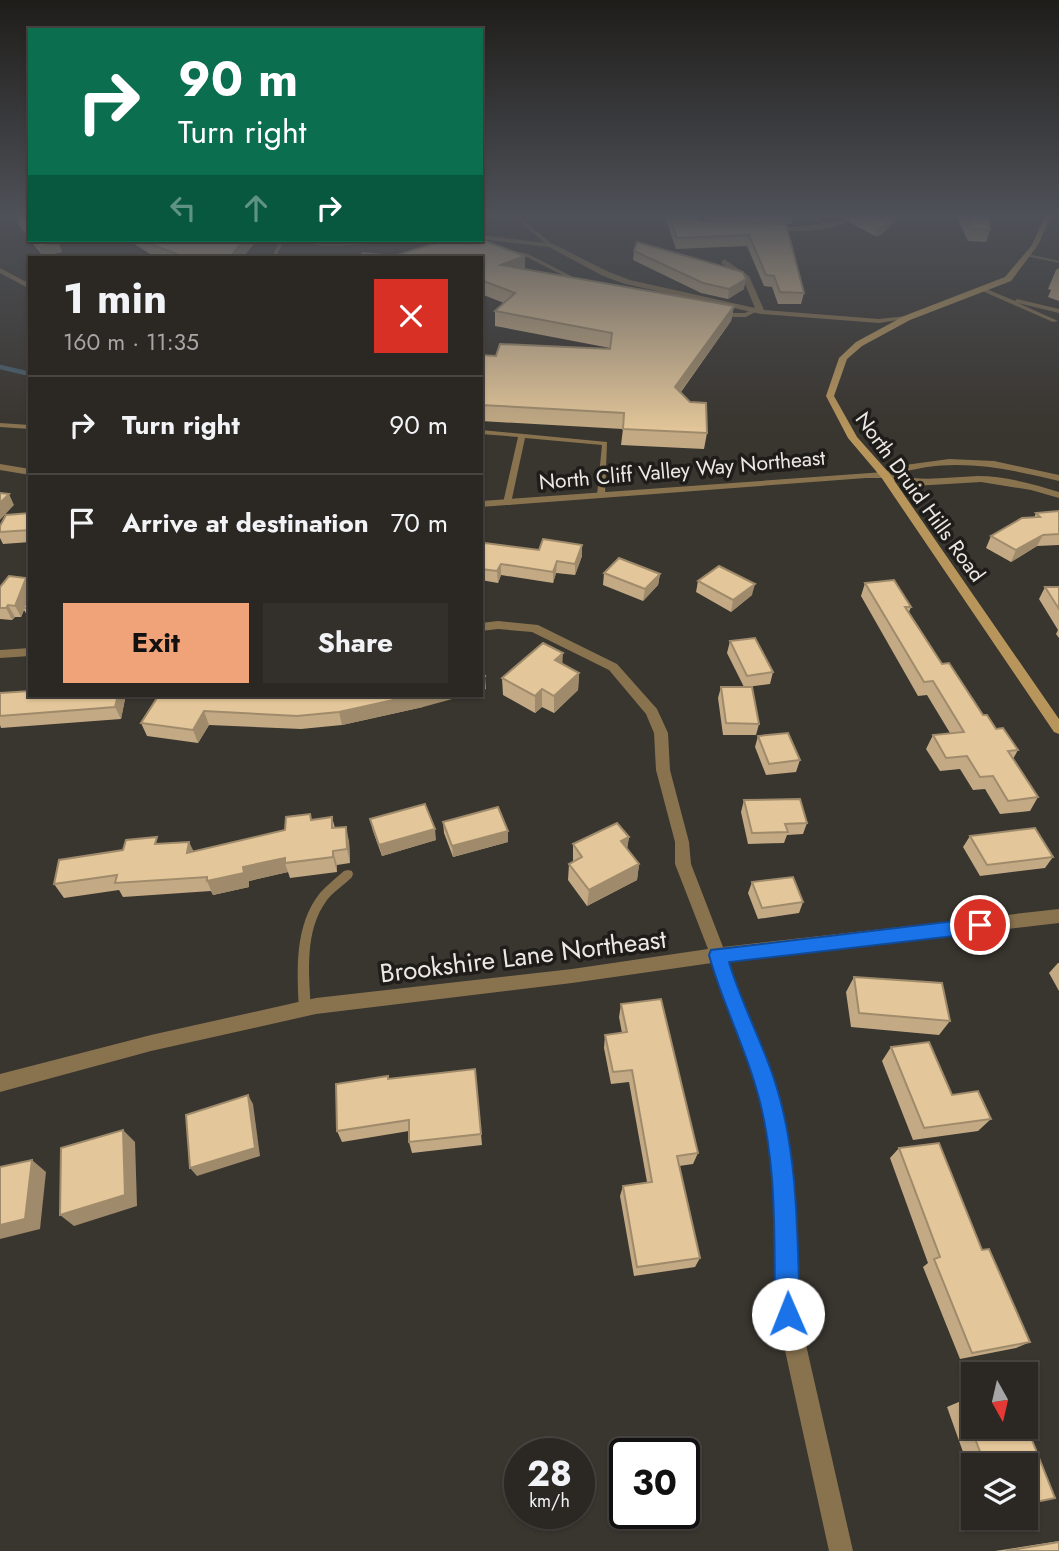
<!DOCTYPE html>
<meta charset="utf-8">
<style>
:root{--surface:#2b2823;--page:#33302b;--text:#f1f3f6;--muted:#a6a6a6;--line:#474441;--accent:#f0a279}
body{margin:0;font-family:Jost,sans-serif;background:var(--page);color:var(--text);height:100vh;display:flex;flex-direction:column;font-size:26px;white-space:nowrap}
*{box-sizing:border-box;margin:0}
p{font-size:23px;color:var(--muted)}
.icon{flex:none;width:38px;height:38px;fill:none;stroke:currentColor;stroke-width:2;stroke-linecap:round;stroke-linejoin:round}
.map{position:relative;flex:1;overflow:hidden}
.details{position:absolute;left:28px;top:256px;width:455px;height:441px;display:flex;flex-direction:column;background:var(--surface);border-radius:0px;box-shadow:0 2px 5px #0004,0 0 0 2px var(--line)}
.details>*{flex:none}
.top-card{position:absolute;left:28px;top:28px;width:455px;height:214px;border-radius:0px;box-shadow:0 2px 5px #0004,0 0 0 2px var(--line);background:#0b6e4f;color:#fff;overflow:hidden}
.needle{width:46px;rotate:172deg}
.tools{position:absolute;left:961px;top:1362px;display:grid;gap:14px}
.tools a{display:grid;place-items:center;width:77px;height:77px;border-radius:0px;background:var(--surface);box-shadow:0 2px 5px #0004,0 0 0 2px var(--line);font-size:35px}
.speed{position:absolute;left:504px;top:1438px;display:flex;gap:14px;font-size:35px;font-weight:700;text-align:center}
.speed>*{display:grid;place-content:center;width:91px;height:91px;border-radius:50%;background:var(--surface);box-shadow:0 2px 5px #0004,0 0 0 2px var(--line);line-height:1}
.speed small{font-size:18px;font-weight:400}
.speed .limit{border:4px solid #111;border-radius:10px;background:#fff;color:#111}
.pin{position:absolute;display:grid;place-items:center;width:60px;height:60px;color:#fff;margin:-30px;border:4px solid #fff;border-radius:50%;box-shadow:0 2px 7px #0007}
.me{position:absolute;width:77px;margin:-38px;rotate:359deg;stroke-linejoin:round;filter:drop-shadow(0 0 5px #0008)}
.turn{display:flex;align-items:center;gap:24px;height:147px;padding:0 35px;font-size:32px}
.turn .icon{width:91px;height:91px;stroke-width:2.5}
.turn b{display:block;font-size:49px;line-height:60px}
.lanes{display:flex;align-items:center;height:66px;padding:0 35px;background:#0003;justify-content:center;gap:35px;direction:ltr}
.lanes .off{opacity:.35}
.round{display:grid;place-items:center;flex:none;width:74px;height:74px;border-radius:0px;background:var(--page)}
.summary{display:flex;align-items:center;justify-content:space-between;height:119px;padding:0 35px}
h1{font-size:42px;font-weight:700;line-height:52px}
.button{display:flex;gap:14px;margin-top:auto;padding:14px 35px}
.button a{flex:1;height:80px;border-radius:0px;background:var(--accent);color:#111;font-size:28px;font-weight:700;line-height:80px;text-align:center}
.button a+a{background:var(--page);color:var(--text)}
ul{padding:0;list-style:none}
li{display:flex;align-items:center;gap:21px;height:98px;padding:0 35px;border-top:2px solid var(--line)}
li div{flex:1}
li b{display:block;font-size:26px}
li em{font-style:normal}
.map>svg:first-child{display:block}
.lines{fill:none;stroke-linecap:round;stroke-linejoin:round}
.stream{stroke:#485e6b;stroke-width:4.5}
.lane{fill:#89734f;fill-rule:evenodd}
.street{fill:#89734f;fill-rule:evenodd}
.secondary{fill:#b8965b;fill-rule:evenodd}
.wall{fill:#c3aa84}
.shaded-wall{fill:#9f8b6b}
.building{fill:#e3c699;stroke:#9f8b6b;stroke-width:2}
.route{fill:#1a73e8;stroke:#114b97;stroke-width:2}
.labels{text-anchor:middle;stroke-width:7;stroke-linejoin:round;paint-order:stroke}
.far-street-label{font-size:21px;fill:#ece9e5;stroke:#1e1d1a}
.street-label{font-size:26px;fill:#ece9e5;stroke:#1e1d1a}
</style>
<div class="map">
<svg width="1059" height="1551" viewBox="0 0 1059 1551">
<rect width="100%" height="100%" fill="#39352f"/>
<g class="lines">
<polyline class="stream" points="0,367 30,374"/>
<g class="lane">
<polygon points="501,214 517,215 553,245 549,246 514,217"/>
<polygon points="280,240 284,240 276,257 272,257"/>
<polygon points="506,250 526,253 585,283 580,284 523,255 504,252"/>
<polygon points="1028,254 1059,261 1059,263 1026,256"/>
<polygon points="980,288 984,288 1015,301 1017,299 1059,309 1059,313 1018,303 1058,321 1053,322 980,290"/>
<polygon points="755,308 758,310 757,311 746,317 719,317 716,315 719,313 745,313"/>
<polygon points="0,423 30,425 30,429 0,427"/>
<polygon points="481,430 607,442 605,495 601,497 597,495 602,445 525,438 511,503 510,505 504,505 503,503 518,437 481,434"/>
<path d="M348,870L352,871L353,874L352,877C344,885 334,891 327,900C304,931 309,973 311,1009L309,1013L305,1014L301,1013L299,1009C297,970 294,926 320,893C327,885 336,878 344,871Z"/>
</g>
<g class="street">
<polygon points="696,214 702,214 702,225 712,227 712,229 697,228"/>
<path d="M802,214C813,214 820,222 830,223C841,223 848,214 858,214C836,234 797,231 769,231L766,229L822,224Z"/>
<polygon points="481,235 553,244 609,272 630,280 755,308 743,279 721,263 724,259 749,276 764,310 879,319 907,316 911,318 879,323 761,314 625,284 603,276 549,247 481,239"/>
<polygon points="288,240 327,242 427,240 424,242 327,246 291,242"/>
<polygon points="0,268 30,284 30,289 0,273"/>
<path d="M949,459L994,461L1059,475V481C1006,468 949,456 895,475C923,482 949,477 978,476C1004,476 1034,484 1059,492V498L1031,490L981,482L914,486L885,478H866L481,507V501L884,472L905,465Z"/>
<polygon points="0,464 30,469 30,475 0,470"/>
<polygon points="498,621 538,625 617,664 657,709 668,733 670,770 689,842 691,864 723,947 1059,909 1059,923 728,961 736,990 774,1081 787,1139 795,1208 799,1314 853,1551 829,1551 777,1314 775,1208 769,1139 756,1081 720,990 712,963 572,983 316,1014 151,1051 0,1092 0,1074 151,1035 316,998 572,969 708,949 675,864 675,842 656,770 654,733 646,714 609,670 532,632 498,629 481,631 481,623"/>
<polygon points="30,648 30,656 0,658 0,650"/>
</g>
<polygon class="secondary" points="1046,214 1052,214 1038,245 1011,281 910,320 862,346 847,359 834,396 857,437 889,473 1059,719 1059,734 1054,732 881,477 848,438 826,396 839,358 856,342 904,316 1005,277 1032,245"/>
</g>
<g class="wall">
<polygon points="14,214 30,218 30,239 18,223"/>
<polygon points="664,214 695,214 695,217 700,221 705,221 704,214 793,214 791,224 786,224 804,293 801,304 778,304 772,287 764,286 747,246 676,249"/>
<polygon points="834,214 905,214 899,218 881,235 875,236 849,222 851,215 840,218"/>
<polygon points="959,214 989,214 990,230 986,242 968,241 959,222"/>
<polygon points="30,240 56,240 62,252 43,256"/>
<polygon points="128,240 257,240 243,257 155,257"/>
<polygon points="469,244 525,256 525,269 734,306 731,321 681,392 707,433 704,449 621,445 623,429 481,421 481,355 496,356 610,348 495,326 495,311 504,303 481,294 481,257 394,256"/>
<polygon points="634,251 744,289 728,299 701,293 633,260"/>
<polygon points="1059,268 1059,301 1048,297 1051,290 1048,289 1056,270"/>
<polygon points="1059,511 1059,545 1037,546 1011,562 986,548 991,536 1034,518 1036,513"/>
<polygon points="30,513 30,542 3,544 0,538 0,526"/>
<polygon points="481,549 582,556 575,575 556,573 553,583 501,575 498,583 481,580"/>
<polygon points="604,573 660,574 658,585 643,601 603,585"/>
<polygon points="26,578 30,585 30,596 27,602 30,598 30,620 24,610 21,617 15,617 12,620 0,619 0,587"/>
<polygon points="698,581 752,595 731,612 696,592"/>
<polygon points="865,583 911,607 909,612 942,664 983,715 1018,750 1013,759 1038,797 1030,811 1000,814 985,789 973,790 960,769 940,771 926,749 933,735 950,733 927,695 918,696 861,596"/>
<polygon points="1045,587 1059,587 1059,638 1056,634 1058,630 1039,599"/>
<polygon points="730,641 773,672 770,684 747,687 759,724 756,735 723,735 718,698 721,687 744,687 727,653"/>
<polygon points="563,664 579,673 578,690 554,713 542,707 535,713 503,695 502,678"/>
<polygon points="0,693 125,699 121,719 1,728 0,725"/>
<polygon points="227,696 423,707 342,725 301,729 209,725 198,743 147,736 141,723"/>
<polygon points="758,736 800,760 796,772 766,775 755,747"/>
<polygon points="744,800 807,823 803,834 787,835 784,843 748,844 741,812"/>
<polygon points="332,817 335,828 349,841 350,863 337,865 337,872 290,878 288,872 249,881 249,887 213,895 211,891 123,897 119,890 64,898 54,884 160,844 194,851 285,830 312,820"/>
<polygon points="370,819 436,840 382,856 373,831"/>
<polygon points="443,822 508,831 508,842 453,857 444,833"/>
<polygon points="970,836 1053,857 1045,868 980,876 963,847"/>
<polygon points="629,837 627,849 639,864 637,880 587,906 568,880 569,864 573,862 573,844"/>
<polygon points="752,882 803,902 799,913 758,919 748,893"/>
<polygon points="1058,963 1059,963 1059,991 1049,973"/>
<polygon points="854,977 950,1021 939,1035 851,1027 846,992"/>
<polygon points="621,1004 698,1153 693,1164 679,1166 700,1258 695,1267 634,1276 620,1196 623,1186 647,1182 629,1082 611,1084 604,1048 605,1035 622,1033 619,1017"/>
<polygon points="891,1047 952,1095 991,1119 978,1131 913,1140 882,1061"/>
<polygon points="475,1069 482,1145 412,1153 409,1142 409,1131 342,1142 337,1131 389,1079"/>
<polygon points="899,1148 982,1250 1030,1342 1016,1348 960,1359 923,1267 928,1263 890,1158"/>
<polygon points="961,1401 1026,1465 973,1465 973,1480 947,1407"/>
<polygon points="1059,1541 1059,1551 995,1551"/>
</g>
<g class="shaded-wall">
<polygon points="841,214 853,214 840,218"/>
<polygon points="896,214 905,214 899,218 881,235 875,236 877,227"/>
<polygon points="244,240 257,240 243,257 230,257"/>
<polygon points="59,243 62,252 43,256 39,247"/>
<polygon points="525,256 525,270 501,265"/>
<polygon points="746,279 744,289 728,299 729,289"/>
<polygon points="734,306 731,321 673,402 675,387"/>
<polygon points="9,494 14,505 0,520 0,503"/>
<polygon points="1043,535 1037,546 1011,562 1016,550"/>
<polygon points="582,545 582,556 575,575 575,564"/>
<polygon points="557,561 556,573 553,583 553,572"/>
<polygon points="501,564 501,575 498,583 497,571"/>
<polygon points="660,574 658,585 643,601 645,589"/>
<polygon points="26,578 30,585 30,596 25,608 23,608 24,610 21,617 15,606"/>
<polygon points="755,584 752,595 731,612 733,600"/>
<polygon points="8,605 15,617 12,620 6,608"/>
<polygon points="563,653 562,670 555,660"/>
<polygon points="579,673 578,690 554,713 554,696"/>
<polygon points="485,676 486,689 481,691 481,677"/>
<polygon points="542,689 542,707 535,713 535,696"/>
<polygon points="118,695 123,695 125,699 121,719 115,707"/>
<polygon points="416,695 467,695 423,707 342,725 339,712"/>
<polygon points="204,711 209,725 198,743 193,730"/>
<polygon points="346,827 349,841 350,863 347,849"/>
<polygon points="435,829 436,840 382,856 379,845"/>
<polygon points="508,831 508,842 453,857 452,846"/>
<polygon points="629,837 626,854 621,841"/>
<polygon points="189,842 196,856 187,853"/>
<polygon points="333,851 337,865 337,872 333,857"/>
<polygon points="285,858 285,863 288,872 249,881 249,887 213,895 207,881 243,867"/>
<polygon points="639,864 637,880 587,906 589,890"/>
<polygon points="248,1095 253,1104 260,1156 197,1176 190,1168"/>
<polygon points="123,1130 135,1142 137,1206 74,1226 60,1215"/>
<polygon points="32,1160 46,1172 40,1229 0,1239 0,1225"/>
</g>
<g class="building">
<polygon points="14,214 30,218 30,234"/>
<polygon points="669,214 695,214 695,217 700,221 786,224 804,293 780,292 774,276 766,275 749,235 677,238"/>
<polygon points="852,214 896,214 883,226 877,227"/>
<polygon points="965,214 989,214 990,230 972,229"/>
<polygon points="34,240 56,240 59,243 39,247"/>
<polygon points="145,240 244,240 230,257 185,257 155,246"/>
<polygon points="445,240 459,240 469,244 482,240 525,256 501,265 734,306 675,387 690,402 706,403 707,433 623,429 624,413 481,405 481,355 496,356 500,344 610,349 612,333 495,311 515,293 481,280 481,257 359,257 363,253 394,256"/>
<polygon points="637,242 743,272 746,279 729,289 703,283 634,251"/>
<polygon points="0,493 9,494 0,503"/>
<polygon points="1059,511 1059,534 1043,535 1016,550 991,536 1022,518 1040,517 1036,513"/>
<polygon points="30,513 30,530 0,532 0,526 6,515"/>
<polygon points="543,539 582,545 575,564 557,561 553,572 501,564 497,571 481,569 481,549 485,543 539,550"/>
<polygon points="619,558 660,574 645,589 604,573"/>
<polygon points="719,566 755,584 733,600 698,581"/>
<polygon points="9,576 26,578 15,606 8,605 6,608 0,608 0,587"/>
<polygon points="894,580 911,607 905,607 942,664 949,663 983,715 987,715 996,729 1003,728 1018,750 1008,751 1038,797 1008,801 993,776 980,777 967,756 946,758 933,735 964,732 933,681 924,682 865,583"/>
<polygon points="1045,587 1059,587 1059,609"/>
<polygon points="30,598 30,608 23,608"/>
<polygon points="755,638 773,672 747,676 730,641"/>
<polygon points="543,643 563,653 555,660 579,673 554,696 542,689 535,696 502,678"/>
<polygon points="481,669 485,676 481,677"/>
<polygon points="721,687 752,687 759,724 726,723"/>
<polygon points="30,691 30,695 118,695 115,707 0,716 0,693"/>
<polygon points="159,695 217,695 227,696 227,695 416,695 339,712 297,716 204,711 193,730 141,723"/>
<polygon points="788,733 800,760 769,764 758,736"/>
<polygon points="800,799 807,823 785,824 788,832 752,833 744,800"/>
<polygon points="425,804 435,829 379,845 370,819"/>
<polygon points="498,807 508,831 452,846 443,822"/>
<polygon points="310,814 311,820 332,817 332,828 346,827 347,849 333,851 333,857 285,863 285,858 243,867 244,873 207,881 207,877 115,883 117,875 54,884 59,860 123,850 126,840 157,837 155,844 189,842 187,853 285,830 286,817"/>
<polygon points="617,823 629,837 621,841 639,864 589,890 569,864 582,857 573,844"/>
<polygon points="1035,828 1053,857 987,865 970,836"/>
<polygon points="793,877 803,902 762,908 752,882"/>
<polygon points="854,977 942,983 950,1021 859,1013"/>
<polygon points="661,999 698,1153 677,1156 700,1258 637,1267 623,1186 652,1182 632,1070 613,1072 605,1035 627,1032 621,1004"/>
<polygon points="929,1042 952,1095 978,1091 991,1119 924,1128 891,1047"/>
<polygon points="475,1069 481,1134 409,1142 409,1120 337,1131 336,1084 388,1076 388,1079"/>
<polygon points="248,1095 255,1148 190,1168 186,1115"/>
<polygon points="123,1130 125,1195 60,1215 61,1148"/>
<polygon points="939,1143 982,1250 989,1249 1030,1342 972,1353 934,1259 940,1257 899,1148"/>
<polygon points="32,1160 25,1219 0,1225 0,1167"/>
<polygon points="973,1399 973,1426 1026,1426 1026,1425 1055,1498 1026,1504 1026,1465 985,1465 961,1401"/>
<polygon points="1059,1542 1059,1551 1006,1551"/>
</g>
<linearGradient id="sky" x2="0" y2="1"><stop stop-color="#1f1d1a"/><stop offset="0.5" stop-color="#4e5158"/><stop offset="1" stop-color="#4e5158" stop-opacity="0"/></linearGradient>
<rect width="1059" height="431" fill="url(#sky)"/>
<path class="route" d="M980,918L987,920L989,925L987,931L980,933L729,962C741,1003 762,1041 775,1082C799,1156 797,1237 800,1314L796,1323L788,1326L779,1323L775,1314C774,1237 778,1155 754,1081C741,1038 721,999 709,955L711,950Z"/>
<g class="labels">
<g class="far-street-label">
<text transform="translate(682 470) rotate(-5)" y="7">North Cliff Valley Way Northeast</text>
<text transform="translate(920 497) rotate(54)" y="7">North Druid Hills Road</text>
</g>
<g class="street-label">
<text transform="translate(523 956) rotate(-7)" y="9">Brookshire Lane Northeast</text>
</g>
</g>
</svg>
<div class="tools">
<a><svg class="needle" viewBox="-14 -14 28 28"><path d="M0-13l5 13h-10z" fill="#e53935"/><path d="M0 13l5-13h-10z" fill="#a6a6a6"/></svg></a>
<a><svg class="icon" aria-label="layers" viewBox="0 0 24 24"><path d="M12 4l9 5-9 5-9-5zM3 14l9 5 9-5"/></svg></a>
</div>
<div class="speed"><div>28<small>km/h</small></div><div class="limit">30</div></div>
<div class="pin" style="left:980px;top:925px;background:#d93025"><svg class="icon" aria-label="arrive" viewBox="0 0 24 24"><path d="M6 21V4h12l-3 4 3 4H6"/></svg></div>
<svg class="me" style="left:788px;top:1314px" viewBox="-20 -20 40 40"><circle r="19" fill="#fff"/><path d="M0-13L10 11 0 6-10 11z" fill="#1a73e8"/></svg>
<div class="top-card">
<div class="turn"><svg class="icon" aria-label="right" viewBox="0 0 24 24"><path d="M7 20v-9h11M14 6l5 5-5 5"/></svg><div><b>90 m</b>Turn right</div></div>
<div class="lanes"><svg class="icon off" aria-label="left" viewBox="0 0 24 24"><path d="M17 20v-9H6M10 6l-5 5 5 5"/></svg><svg class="icon off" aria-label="ahead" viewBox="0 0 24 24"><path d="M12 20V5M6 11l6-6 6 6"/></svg><svg class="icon" aria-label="right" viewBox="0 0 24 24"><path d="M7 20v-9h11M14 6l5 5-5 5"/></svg></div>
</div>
<section class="details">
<div class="summary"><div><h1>1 min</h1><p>160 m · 11:35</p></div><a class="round" style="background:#d93025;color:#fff"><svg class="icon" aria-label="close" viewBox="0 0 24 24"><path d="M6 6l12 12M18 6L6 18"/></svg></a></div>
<ul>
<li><svg class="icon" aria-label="right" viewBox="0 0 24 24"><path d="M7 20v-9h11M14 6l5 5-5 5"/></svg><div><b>Turn right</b></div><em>90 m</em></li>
<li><svg class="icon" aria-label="arrive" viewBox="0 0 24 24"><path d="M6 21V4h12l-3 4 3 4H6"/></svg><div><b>Arrive at destination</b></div><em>70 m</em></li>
</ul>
<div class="button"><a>Exit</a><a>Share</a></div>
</section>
</div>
